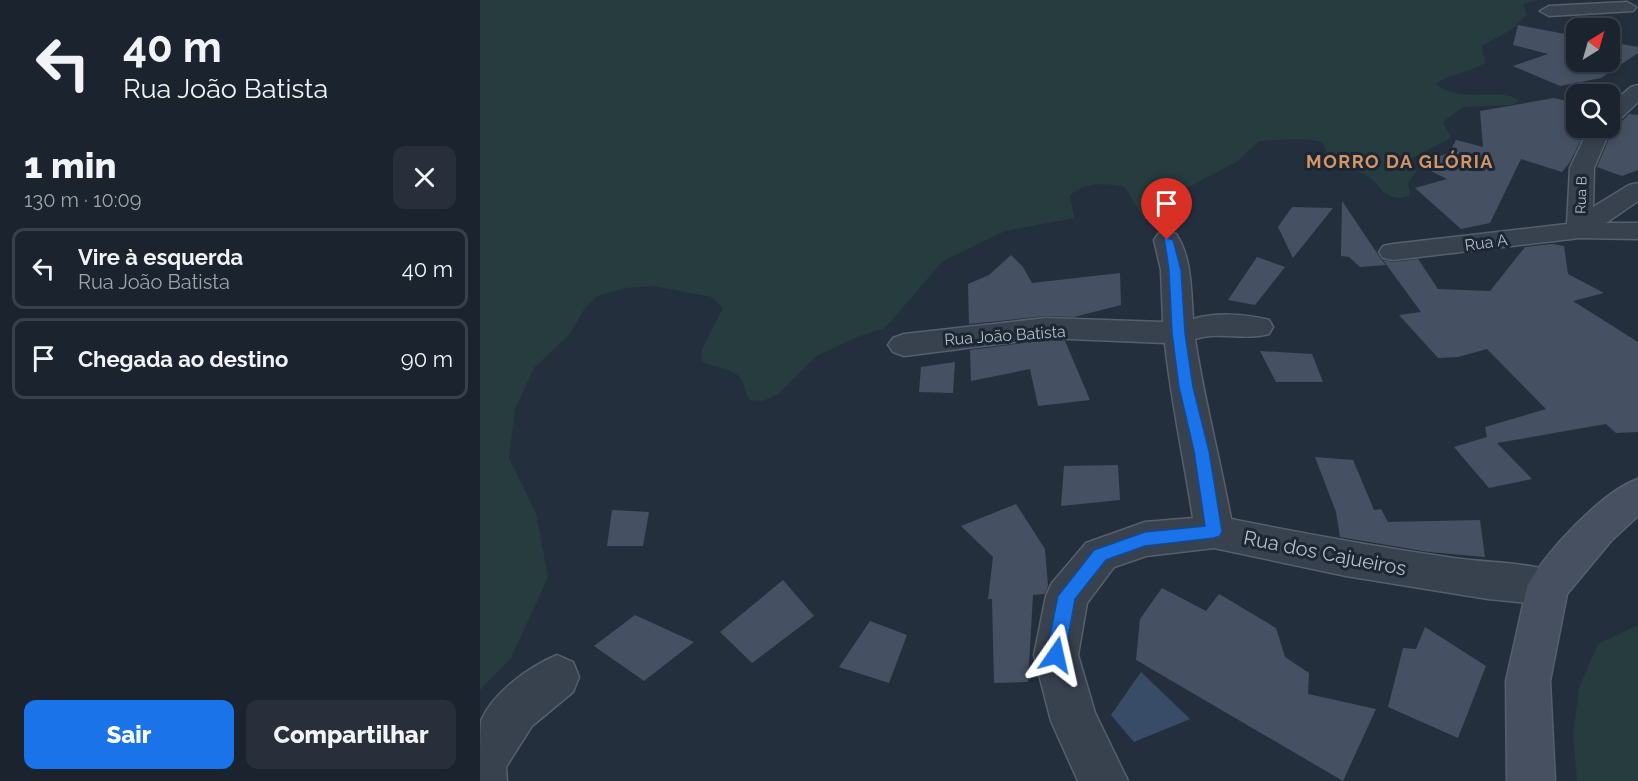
<!DOCTYPE html>
<html lang="pt">
<meta charset="utf-8">
<style>
:root{--surface:#1b232e;--page:#282f3a;--text:#f1f3f6;--muted:#a0a4aa;--line:#39404a;--accent:#1a73e8}
body{margin:0;font-family:Raleway,sans-serif;background:var(--page);color:var(--text);height:100vh;display:flex;flex-direction:column;font-size:22px;white-space:nowrap}
*{box-sizing:border-box;margin:0}
p{font-size:20px;color:var(--muted)}
.icon{flex:none;width:33px;height:33px;fill:none;stroke:currentColor;stroke-width:2;stroke-linecap:round;stroke-linejoin:round}
.map{position:relative;flex:1;overflow:hidden}
.sheet{display:flex;flex-direction:column;background:var(--surface);width:480px}
.sheet>*{flex:none}
.guide{background:#1b232e;color:var(--text);overflow:hidden}
.needle{width:39px;rotate:37deg}
.fabs{position:absolute;left:1086px;top:18px;display:grid;gap:12px}
.fabs a{display:grid;place-items:center;width:54px;height:54px;border-radius:12px;background:var(--surface);box-shadow:0 3px 9px #0003,0 0 0 2px var(--line);font-size:30px}
.pin{position:absolute;display:grid;place-items:center;width:51px;height:51px;color:#fff;margin:-62px -26px;border-radius:50% 50% 50% 0;rotate:-45deg;box-shadow:0 0 6px #0007}
.pin .icon{rotate:45deg}
.me{position:absolute;width:66px;margin:-33px;rotate:11deg;stroke-linejoin:round;filter:drop-shadow(0 0 4px #0008)}
.turn{display:flex;align-items:center;gap:21px;height:126px;padding:0 24px;font-size:27px}
.turn .icon{width:78px;height:78px;stroke-width:2.5}
.turn b{display:block;font-size:42px;line-height:51px}
.round{display:grid;place-items:center;flex:none;width:63px;height:63px;border-radius:12px;background:var(--page)}
.overview{display:flex;align-items:center;justify-content:space-between;height:102px;padding:0 24px}
h1{font-size:36px;font-weight:800;line-height:45px}
.primary-button{display:flex;gap:12px;margin-top:auto;padding:12px 24px}
.primary-button a{flex:1;height:69px;border-radius:12px;background:var(--accent);color:#fff;font-size:24px;font-weight:800;line-height:69px;text-align:center}
.primary-button a+a{background:var(--page);color:var(--text)}
ul{padding:0;list-style:none}
li{display:flex;align-items:center;gap:18px;height:81px;margin:0 12px 9px;padding:0 12px;border:3px solid var(--line);border-radius:12px}
li div{flex:1}
li b{display:block;font-size:22px}
li em{font-style:normal}
main{display:flex;flex:1;min-height:0}
.map>svg:first-child{display:block}
.green{fill:#263c3f}
.water{fill:#394c67}
.building{fill:#455162}
.lines{fill:none;stroke-linecap:round;stroke-linejoin:round}
.street-casing{stroke:#565f6c;stroke-width:3}
.secondary-casing{stroke:#565f6c;stroke-width:3}
.street{fill:#38414e;fill-rule:evenodd}
.secondary{fill:#465061;fill-rule:evenodd}
.route{fill:#1a73e8;stroke:#114b97;stroke-width:1.5}
.labels{text-anchor:middle;stroke-width:6;stroke-linejoin:round;paint-order:stroke}
.far-street-label{font-size:14px;fill:#b4bcc9;stroke:#1d2633}
.street-label{font-size:16px;fill:#b4bcc9;stroke:#1d2633}
.far-district-label{font-size:18px;font-weight:bold;letter-spacing:1.5px;fill:#d59563;stroke:#1d2633}
.near-street-label{font-size:20px;fill:#b4bcc9;stroke:#1d2633}
</style>
<main>
<section class="sheet">
<div class="guide">
<div class="turn"><svg class="icon" aria-label="left" viewBox="0 0 24 24"><path d="M17 20v-9H6M10 6l-5 5 5 5"/></svg><div><b>40 m</b>Rua João Batista</div></div>
</div>
<div class="overview"><div><h1>1 min</h1><p>130 m · 10:09</p></div><a class="round"><svg class="icon" aria-label="close" viewBox="0 0 24 24"><path d="M6 6l12 12M18 6L6 18"/></svg></a></div>
<ul>
<li><svg class="icon" aria-label="left" viewBox="0 0 24 24"><path d="M17 20v-9H6M10 6l-5 5 5 5"/></svg><div><b>Vire à esquerda</b><p>Rua João Batista</p></div><em>40 m</em></li>
<li><svg class="icon" aria-label="arrive" viewBox="0 0 24 24"><path d="M6 21V4h12l-3 4 3 4H6"/></svg><div><b>Chegada ao destino</b></div><em>90 m</em></li>
</ul>
<div class="primary-button"><a>Sair</a><a>Compartilhar</a></div>
</section>
<div class="map">
<svg width="1158" height="781" viewBox="0 0 1158 781">
<rect width="100%" height="100%" fill="#242f3e"/>
<g class="green">
<path d="M0,0H1059L1043,4L1047,14L1032,29L1002,46L1005,63C991,72 968,74 956,84C980,105 1023,86 1039,101L1031,105L983,107L963,122L971,138L932,158L936,172L928,183L930,195C924,198 918,199 911,196C900,193 897,180 886,175C873,168 859,169 846,159C846,155 846,148 844,145C839,135 790,141 779,141L758,161L703,190L701,210L695,222L683,224L664,219L645,187C625,183 606,182 590,195L594,218L525,231L463,261L405,328L380,336L336,356L298,394L283,401L270,400C265,394 265,384 260,378C251,366 231,369 221,360L222,349L243,308L232,297L173,286L145,288L117,296L105,308L89,335L54,368L35,409L29,458L56,513L68,577L31,658L0,690Z"/>
<polygon points="1158,625 1158,781 1097,781 1093,736 1099,688 1118,644"/>
</g>
<polygon class="water" points="661,672 710,719 654,742 631,715"/>
<g class="building">
<polygon points="1038,25 1096,36 1096,62 1130,62 1130,42 1158,47 1158,53 1121,78 1080,86 1033,66 1068,54 1033,45"/>
<polygon points="1074,98 1096,103 1096,128 1107,128 1090,162 1082,172 1041,159 1010,223 981,229 935,188 967,179 937,164 969,153 976,140 1003,147 1000,111"/>
<polygon points="1149,114 1158,115 1158,170 1142,176 1117,167 1133,129 1131,124 1140,123"/>
<polygon points="862,201 901,259 906,265 880,267 869,257 861,256"/>
<polygon points="812,207 853,208 813,258 798,227"/>
<polygon points="1072,244 1084,246 1088,274 1124,293 1093,301 1158,342 1158,432 1136,433 1126,424 1017,443 1052,479 1009,488 974,447 1007,437 1005,427 1066,409 1007,349 978,357 958,358 919,315 941,312 903,260 913,262 938,259 958,289 1010,291 1045,247"/>
<polygon points="531,255 543,267 552,283 640,273 641,305 594,317 566,316 489,324 488,284 509,275"/>
<polygon points="777,257 805,267 775,305 748,300"/>
<polygon points="566,340 585,341 610,400 558,406 550,369 491,381 490,350"/>
<polygon points="780,351 832,354 843,382 796,382"/>
<polygon points="475,362 473,393 439,392 441,367"/>
<polygon points="835,457 873,460 894,510 901,509 908,522 1000,520 1005,557 949,552 860,537 856,512"/>
<polygon points="638,465 640,500 581,506 584,466"/>
<polygon points="536,504 565,549 568,586 565,594 553,595 548,682 514,683 512,599 508,599 513,557 481,526"/>
<polygon points="132,510 169,512 163,546 127,546"/>
<polygon points="303,580 334,616 272,663 240,632"/>
<polygon points="682,588 726,611 739,594 796,628 805,657 829,673 828,694 896,709 863,781 656,660 660,619"/>
<polygon points="155,615 214,642 164,681 114,646"/>
<polygon points="390,621 427,635 409,683 359,667"/>
<polygon points="945,627 1006,666 978,738 908,707 923,648 936,649"/>
</g>
<g class="lines">
<defs>
<g id="street">
<polygon points="1147,2 1156,7 1153,11 1069,16 1060,11 1069,6"/>
<polygon points="1158,85 1158,102 1138,121 1130,122 1130,105 1151,87"/>
<polygon points="1130,126 1131,128 1114,168 1113,207 1149,185 1158,183 1158,201 1126,223 1158,223 1158,239 1100,238 913,260 903,258 899,252 903,246 913,244 1087,224 1090,168 1109,128"/>
<path d="M687,232L696,234C712,257 711,292 713,319C736,312 766,314 789,320L793,327L789,334C765,341 739,331 715,339C724,399 740,459 751,519C825,534 899,547 973,558C1009,563 1049,562 1083,574L1089,587L1083,600L1068,605L1008,599L866,576L734,548L666,556L634,567L607,603L598,655L615,713L648,781H598L571,721L554,655L566,596L572,583L606,543L665,522L713,518C704,459 691,401 685,343L566,338L424,356L413,352L408,345L413,338L424,334L566,318L683,322L681,270L674,240L678,234Z"/>
<path d="M77,655L93,662L99,677L93,692L52,726L26,767L27,781H0C0,767 0,732 1,721C13,692 49,667 77,655Z"/>
</g>
<path id="secondary" d="M1158,479V516L1131,541L1087,594L1070,681L1075,781H1027L1026,681L1047,587C1062,555 1124,490 1158,479Z"/>
</defs>
<use href="#street" class="street-casing"/>
<use href="#secondary" class="secondary-casing"/>
<use href="#street" class="street"/>
<use href="#secondary" class="secondary"/>
</g>
<polygon class="route" points="684,237 693,240 701,270 705,333 713,387 729,451 742,531 740,536 734,538 665,546 626,560 595,599 585,655 582,661 576,664 569,661 566,655 578,596 614,550 665,532 725,526 714,451 699,387 692,333 689,270"/>
<g class="labels">
<g class="far-street-label">
<text transform="translate(1101 195) rotate(-88)" y="5">Rua B</text>
</g>
<g class="street-label">
<text transform="translate(1006 242) rotate(-8)" y="6">Rua A</text>
<text transform="translate(525 335) rotate(-4)" y="6">Rua João Batista</text>
</g>
<g class="far-district-label">
<text x="920" y="168">MORRO DA GLÓRIA</text>
</g>
<g class="near-street-label">
<text transform="translate(845 553) rotate(11)" y="7">Rua dos Cajueiros</text>
</g>
</g>
</svg>
<div class="fabs">
<a><svg class="needle" viewBox="-14 -14 28 28"><path d="M0-13l5 13h-10z" fill="#e53935"/><path d="M0 13l5-13h-10z" fill="#a0a4aa"/></svg></a>
<a><svg class="icon" aria-label="search" viewBox="0 0 24 24"><circle cx="10" cy="10" r="6"/><path d="M15 15l6 6"/></svg></a>
</div>
<div class="pin" style="left:687px;top:240px;background:#d93025"><svg class="icon" aria-label="arrive" viewBox="0 0 24 24"><path d="M6 21V4h12l-3 4 3 4H6"/></svg></div>
<svg class="me" style="left:576px;top:655px" viewBox="-20 -20 40 40"><path d="M0-17L14 15 0 8-14 15z" fill="#1a73e8" stroke="#fff" stroke-width="4"/></svg>
</div>
</main>
